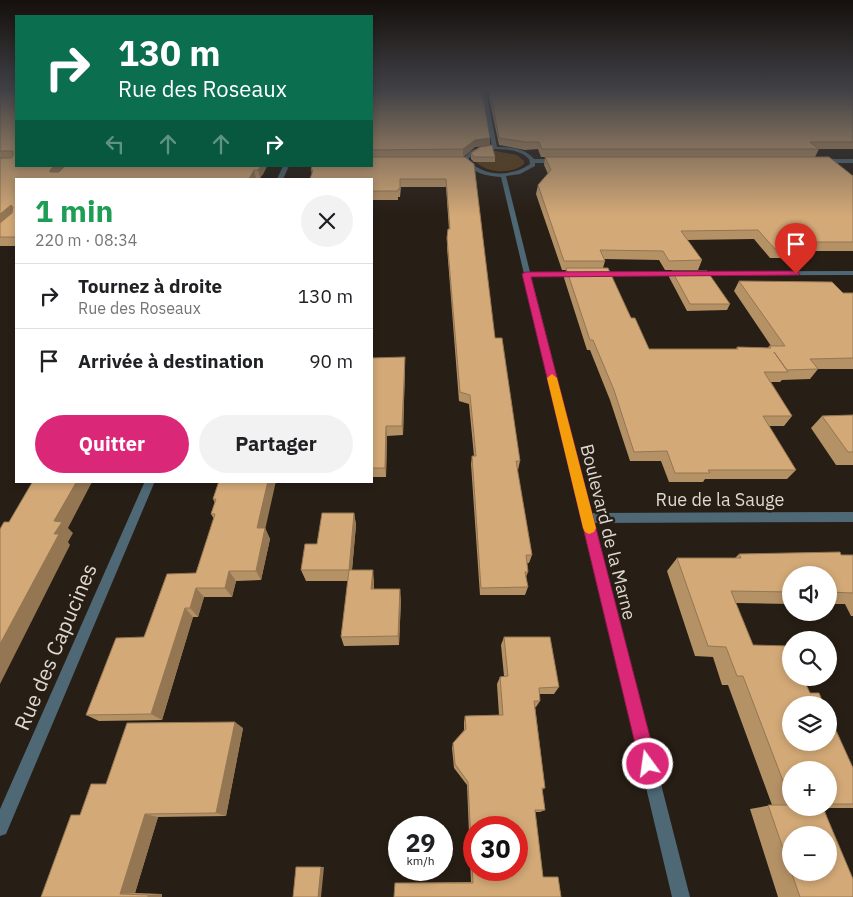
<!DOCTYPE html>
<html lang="fr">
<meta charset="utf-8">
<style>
:root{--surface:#fff;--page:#f2f2f2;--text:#202124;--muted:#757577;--line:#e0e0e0;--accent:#db2777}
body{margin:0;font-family:"IBM Plex Sans",sans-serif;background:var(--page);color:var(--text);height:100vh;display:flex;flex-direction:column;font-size:19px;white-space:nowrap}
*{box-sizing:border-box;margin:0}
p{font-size:16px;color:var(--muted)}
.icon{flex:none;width:28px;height:28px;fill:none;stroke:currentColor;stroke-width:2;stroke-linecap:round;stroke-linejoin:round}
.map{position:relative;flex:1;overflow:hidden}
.drawer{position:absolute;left:15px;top:178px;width:358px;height:305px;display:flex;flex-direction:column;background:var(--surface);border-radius:0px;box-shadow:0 2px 8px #0003}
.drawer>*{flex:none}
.hud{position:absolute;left:15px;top:15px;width:358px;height:152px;border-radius:0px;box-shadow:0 2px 8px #0003;background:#0b6e4f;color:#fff;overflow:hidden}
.controls{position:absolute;left:782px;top:566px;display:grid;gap:10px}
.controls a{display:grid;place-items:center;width:55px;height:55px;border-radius:50%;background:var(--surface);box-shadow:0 2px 8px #0003;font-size:25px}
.speed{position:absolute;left:388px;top:816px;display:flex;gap:10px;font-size:25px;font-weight:700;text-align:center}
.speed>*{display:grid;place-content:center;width:65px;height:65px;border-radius:50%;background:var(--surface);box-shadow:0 2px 8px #0003;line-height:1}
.speed small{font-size:12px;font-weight:400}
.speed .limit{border:8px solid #d22;background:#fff;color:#111}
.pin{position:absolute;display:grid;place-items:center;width:42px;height:42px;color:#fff;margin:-51px -21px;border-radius:50% 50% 50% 0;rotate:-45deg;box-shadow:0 0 5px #0007}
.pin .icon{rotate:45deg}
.me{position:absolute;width:55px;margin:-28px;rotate:346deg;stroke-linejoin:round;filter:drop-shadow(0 0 4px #0008)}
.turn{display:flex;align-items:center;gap:18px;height:105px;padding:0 20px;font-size:22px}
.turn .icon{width:65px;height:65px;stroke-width:2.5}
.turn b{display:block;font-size:35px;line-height:42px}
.lanes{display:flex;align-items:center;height:48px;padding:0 20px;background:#0003;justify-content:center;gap:25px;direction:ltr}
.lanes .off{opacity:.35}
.round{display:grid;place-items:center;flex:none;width:52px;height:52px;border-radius:26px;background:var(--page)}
.overview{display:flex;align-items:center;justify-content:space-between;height:85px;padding:0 20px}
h1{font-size:30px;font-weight:700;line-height:38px;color:#1e9e55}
.button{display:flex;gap:10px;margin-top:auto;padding:10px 20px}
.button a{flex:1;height:58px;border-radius:30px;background:var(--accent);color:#fff;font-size:20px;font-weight:700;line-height:58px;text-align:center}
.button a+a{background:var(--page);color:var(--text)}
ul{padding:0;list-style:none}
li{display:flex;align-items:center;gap:15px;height:65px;padding:0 20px;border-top:1px solid var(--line)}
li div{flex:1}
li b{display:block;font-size:19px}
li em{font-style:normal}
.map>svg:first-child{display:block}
.green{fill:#5c3e17}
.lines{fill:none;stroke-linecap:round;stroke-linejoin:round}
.minor{fill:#4e6875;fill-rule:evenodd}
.wall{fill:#b59166;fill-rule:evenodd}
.shaded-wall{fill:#947653}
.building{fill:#d3a977;stroke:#947653;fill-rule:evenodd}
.route{fill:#db2777;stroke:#8e194d}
.slow{fill:#f59e0b}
.labels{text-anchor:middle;stroke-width:5;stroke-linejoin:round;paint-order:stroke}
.street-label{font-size:18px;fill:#dfd9d2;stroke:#271e15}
.near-street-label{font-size:21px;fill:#dfd9d2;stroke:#271e15}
</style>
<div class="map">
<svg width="853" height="897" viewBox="0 0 853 897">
<rect width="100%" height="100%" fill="#271e15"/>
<path class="green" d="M495,151L517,155L524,161V164C512,175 487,173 476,162L475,159L488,152Z"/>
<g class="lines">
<g class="minor">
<path d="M482,91H486L497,147C511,147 525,148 534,159H558L561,161L558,163H535V166L520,174L506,176L530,272H578L582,274L578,276H531L592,513L853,512V522L594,523L690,897H672L501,177C486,176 473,173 463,161C467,149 482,146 492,147ZM486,149C500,149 519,148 529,159L530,164C512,177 484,177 469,161V158L479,151Z"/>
<polygon points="853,159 853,163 820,163 817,161 820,159"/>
<polygon points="283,166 289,166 283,179 277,179"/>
<polygon points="853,271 853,275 598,276 594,274 598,272"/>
<polygon points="145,481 155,481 6,834 0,836 0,809"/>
</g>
</g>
<g class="wall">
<polygon points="0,91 16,166 267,166 263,174 260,178 16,179 16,246 0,246"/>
<polygon points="371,91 490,145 475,147 463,157 495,338 520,461 518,470 517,470 532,555 529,563 527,563 528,572 526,577 528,587 525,595 480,595 471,464 472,456 474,456 469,404 459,401 447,247 448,229 449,229 446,187 401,187 400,197 398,197 398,200 371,200 371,179 312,174 311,170 371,166"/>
<polygon points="488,91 853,91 853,149 819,149 815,157 853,176 853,251 812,251 808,258 770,258 754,239 687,240 702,260 698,270 665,270 659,260 604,259 605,261 603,268 631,318 649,349 736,349 737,347 768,348 769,346 771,346 734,291 739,281 843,293 853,293 853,369 818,369 810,379 782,380 780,382 771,382 792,416 784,426 769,426 796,470 787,479 705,479 703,482 669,482 661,461 630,461 610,400 590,350 587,350 564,278 566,270 562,270 536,194 538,185 548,174 544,165 545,157 541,157 538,149 525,150 499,145 489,98 490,92 488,92"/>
<polygon points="471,153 495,157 495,162 474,162 471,159"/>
<polygon points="672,271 730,304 727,310 687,311 669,277"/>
<polygon points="371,358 405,367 403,435 387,436 386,477 371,477"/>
<polygon points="853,415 853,465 836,465 811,428 822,416"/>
<polygon points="219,481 265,528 270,539 261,580 236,581 232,597 204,597 198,617 193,617 162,720 99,721 86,715 144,637 196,573 214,519 211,514 215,503 213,499"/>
<polygon points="354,513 356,525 352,570 374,580 374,589 401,599 399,645 344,646 341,637 348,581 306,581 301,570 317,544"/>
<path d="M739,554L853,555V616H851L845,604H829V575H791V604L736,603L753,645L810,693L853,768V808H824L853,897H778L750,809L772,805L728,685H722L713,657L695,656L667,571L677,558H735ZM791,770H829V808H791Z"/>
<polygon points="504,637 559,687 554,694 540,694 540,701 536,707 535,707 545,788 542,790 545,810 540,812 535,812 543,877 558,877 561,897 395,883 471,882 467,785 454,768 452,748 453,743 464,730 464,722 465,716 499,715 497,684 500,677 504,676 501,645"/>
<polygon points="243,728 226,816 158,817 135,893 162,894 162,897 41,897 80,815 106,784"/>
</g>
<g class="shaded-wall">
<polygon points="490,138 490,145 475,147 463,157 463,149 475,140"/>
<polygon points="54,166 66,166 55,178 50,172 50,170"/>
<polygon points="261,166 267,166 263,174 260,178 258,170"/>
<polygon points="254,170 256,178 256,179 249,179"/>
<polygon points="11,205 16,213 0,227 0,214"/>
<polygon points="405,357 405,367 403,435 402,426"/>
<polygon points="386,426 387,436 386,477 385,468"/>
<polygon points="77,481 91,481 92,482 68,528 73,533 68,542 70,545 0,684 0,644 54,534 54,521"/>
<polygon points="268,481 276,481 263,539 257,528"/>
<polygon points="354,513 356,525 351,580 349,570"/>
<polygon points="265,528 270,539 261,580 256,571"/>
<polygon points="373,570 374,580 373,599 371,589"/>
<polygon points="229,571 236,581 232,597 225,588"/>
<polygon points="196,588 204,597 198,617 190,608"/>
<polygon points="400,589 401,599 399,645 398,636"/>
<polygon points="185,608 193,617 162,720 151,714"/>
<polygon points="235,722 243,728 226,816 216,813"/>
<polygon points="145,814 158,817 135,893 120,894"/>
<polygon points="321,867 324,867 321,897 318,897"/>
<polygon points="162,894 162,897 148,897 148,895"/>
</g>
<g class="building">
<polygon points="0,91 16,91 16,166 54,166 50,170 50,172 59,172 65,166 261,166 258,170 254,170 249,179 16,179 16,237 0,237 0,223 12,213 13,207 11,205 0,214 0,158 11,158 13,156 13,151 0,151"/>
<polygon points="371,91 482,91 490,138 475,140 463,149 371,150"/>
<polygon points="490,91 853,91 853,142 810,142 819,149 542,149 539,142 526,142 499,138"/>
<polygon points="492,145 495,157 474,157 471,153 480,147"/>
<polygon points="371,157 465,157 474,164 495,338 502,338 520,461 516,461 532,555 526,555 528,572 525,572 528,587 481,588 472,456 476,456 470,395 460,392 447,238 448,229 450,229 446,179 400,179 400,189 398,189 398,191 371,191 371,179 310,179 313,170 311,170 312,166 371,166"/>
<polygon points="545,157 829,157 853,176 853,242 807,242 813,249 775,249 758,230 681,231 702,260 669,261 663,251 600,250 605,261 564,261 538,185 551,170"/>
<polygon points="566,268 608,268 631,318 635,318 649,349 738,349 737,347 771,348 769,346 785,346 739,281 832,282 843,293 853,293 853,358 810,359 818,369 787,370 774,352 788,372 764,372 792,416 763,416 796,470 708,470 710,473 675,473 667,451 634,452 614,390 593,340 590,340"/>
<polygon points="672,271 707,271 730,304 690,304"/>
<polygon points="405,357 402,426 386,426 385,468 371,468 371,358"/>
<polygon points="853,415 853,452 848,452 822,416"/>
<polygon points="33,481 77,481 54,521 62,522 54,534 59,534 0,644 0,529 4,522 9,522"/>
<polygon points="219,481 268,481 257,528 265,528 256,571 229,571 225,588 196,588 190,608 185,608 151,714 86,715 116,638 144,637 167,574 196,573 215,514 211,514 216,499 213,499"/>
<polygon points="322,513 354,513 349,570 301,570 305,544 317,544"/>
<polygon points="840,552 841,555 853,555 853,593 829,592 829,575 791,575 791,592 731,591 753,645 789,646 791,651 791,678 803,678 810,693 819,693 824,705 791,705 791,742 829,742 829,715 853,768 853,804 829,804 829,770 791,770 791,802 743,676 737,676 726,647 708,646 677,558 741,558 739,554"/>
<polygon points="349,570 373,570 371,589 400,589 398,636 341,637"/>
<path d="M504,637H550L559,687L539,688L540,701H534L545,788H542L545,810H535L543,877H558L561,897H394L395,883H473L468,782L455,764L453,743L466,729L465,716L503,715L500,677L508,676ZM474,828H516V870H474Z"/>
<polygon points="235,722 216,813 145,814 120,894 148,895 148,897 41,897 71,815 80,815 91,784 106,784 127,723"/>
<path d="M768,805H791V808H823L853,879V897H800ZM791,835H829V872H791Z"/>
<polygon points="296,867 321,867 318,897 293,897"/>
</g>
<linearGradient id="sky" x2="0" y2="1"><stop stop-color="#15100c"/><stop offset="0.42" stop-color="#414146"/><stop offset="1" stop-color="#414146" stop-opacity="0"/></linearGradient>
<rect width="853" height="216" fill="url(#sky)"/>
<polygon class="route" points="796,271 800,274 798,275 531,277 657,764 654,771 648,773 642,771 640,764 522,274 526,272"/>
<polygon class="slow" points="552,374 557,378 596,528 594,532 589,534 585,532 583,528 547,378"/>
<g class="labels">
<g class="street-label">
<text x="720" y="506">Rue de la Sauge</text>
<text transform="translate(608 532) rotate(76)" y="6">Boulevard de la Marne</text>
</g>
<g class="near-street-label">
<text transform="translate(56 647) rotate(-67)" y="7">Rue des Capucines</text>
</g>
</g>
</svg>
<div class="controls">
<a><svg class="icon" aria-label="sound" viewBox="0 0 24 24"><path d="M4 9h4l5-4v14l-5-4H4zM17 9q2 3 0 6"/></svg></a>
<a><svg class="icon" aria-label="search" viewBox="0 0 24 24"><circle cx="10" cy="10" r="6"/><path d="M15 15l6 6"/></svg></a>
<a><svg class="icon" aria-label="layers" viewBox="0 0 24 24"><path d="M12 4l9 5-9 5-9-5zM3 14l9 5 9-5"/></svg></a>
<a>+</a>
<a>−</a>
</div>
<div class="speed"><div>29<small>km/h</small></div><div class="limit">30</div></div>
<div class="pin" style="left:796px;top:274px;background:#d93025"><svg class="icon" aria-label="arrive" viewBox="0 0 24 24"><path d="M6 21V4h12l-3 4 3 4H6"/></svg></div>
<svg class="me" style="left:648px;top:764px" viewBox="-20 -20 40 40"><circle r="17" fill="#db2777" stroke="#fff" stroke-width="3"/><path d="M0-11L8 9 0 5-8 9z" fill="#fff"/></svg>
<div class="hud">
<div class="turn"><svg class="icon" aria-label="right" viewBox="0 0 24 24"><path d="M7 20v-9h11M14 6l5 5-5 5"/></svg><div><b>130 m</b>Rue des Roseaux</div></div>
<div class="lanes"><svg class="icon off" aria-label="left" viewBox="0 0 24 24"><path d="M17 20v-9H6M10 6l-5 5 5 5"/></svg><svg class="icon off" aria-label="ahead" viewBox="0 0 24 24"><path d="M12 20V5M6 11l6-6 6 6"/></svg><svg class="icon off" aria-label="ahead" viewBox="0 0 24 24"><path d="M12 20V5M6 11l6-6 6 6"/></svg><svg class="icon" aria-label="right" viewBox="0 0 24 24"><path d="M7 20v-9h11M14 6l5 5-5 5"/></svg></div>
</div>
<section class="drawer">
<div class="overview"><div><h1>1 min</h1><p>220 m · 08:34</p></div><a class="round"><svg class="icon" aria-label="close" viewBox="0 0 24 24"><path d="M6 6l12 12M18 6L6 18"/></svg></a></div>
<ul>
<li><svg class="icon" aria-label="right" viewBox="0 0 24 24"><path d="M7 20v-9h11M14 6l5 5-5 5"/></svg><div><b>Tournez à droite</b><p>Rue des Roseaux</p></div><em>130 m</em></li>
<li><svg class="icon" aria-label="arrive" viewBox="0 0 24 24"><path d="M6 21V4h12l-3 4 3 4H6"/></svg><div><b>Arrivée à destination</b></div><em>90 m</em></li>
</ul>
<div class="button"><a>Quitter</a><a>Partager</a></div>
</section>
</div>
